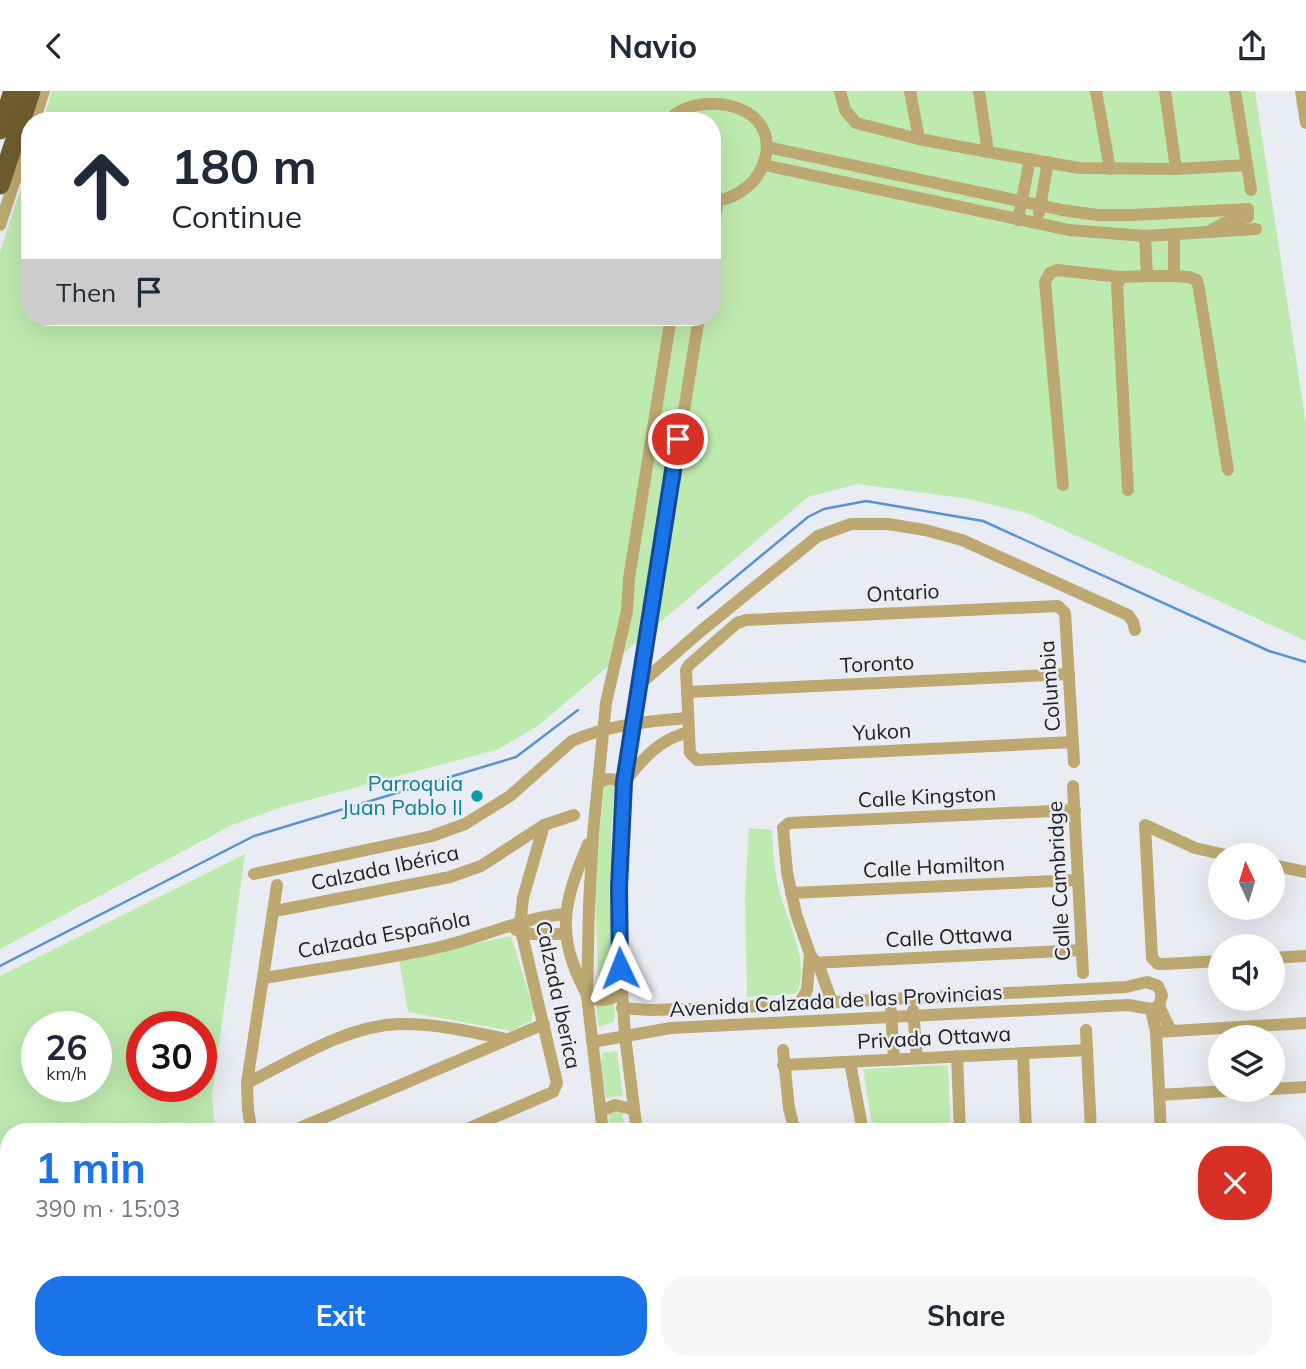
<!DOCTYPE html>
<meta charset="utf-8">
<style>
:root{--surface:#fff;--page:#f6f6f7;--text:#1f2937;--muted:#747a83;--accent:#1a73e8}
body{margin:0;font-family:Mulish,sans-serif;background:var(--page);color:var(--text);height:100vh;display:flex;flex-direction:column;font-size:26px;white-space:nowrap}
*{box-sizing:border-box;margin:0}
p{font-size:23px;color:var(--muted)}
.icon{flex:none;width:38px;height:38px;fill:none;stroke:currentColor;stroke-width:2;stroke-linecap:round;stroke-linejoin:round}
.map{position:relative;flex:1;overflow:hidden}
.side{position:absolute;left:0px;top:1032px;width:1307px;height:247px;display:flex;flex-direction:column;background:var(--surface);border-radius:28px 28px 0 0;box-shadow:0 7px 28px #0002}
.side>*{flex:none}
.banner{position:absolute;left:21px;top:21px;width:700px;height:214px;border-radius:28px;box-shadow:0 7px 28px #0002;background:#fff;color:var(--text);overflow:hidden}
.needle{width:46px;rotate:356deg}
.controls{position:absolute;left:1208px;top:752px;display:grid;gap:14px}
.controls a{display:grid;place-items:center;width:77px;height:77px;border-radius:50%;background:var(--surface);box-shadow:0 7px 28px #0002;font-size:35px}
.speed{position:absolute;left:21px;top:920px;display:flex;gap:14px;font-size:35px;font-weight:700;text-align:center}
.speed>*{display:grid;place-content:center;width:91px;height:91px;border-radius:50%;background:var(--surface);box-shadow:0 7px 28px #0002;line-height:1}
.speed small{font-size:18px;font-weight:400}
.speed .limit{border:10px solid #d22;background:#fff;color:#111}
.pin{position:absolute;display:grid;place-items:center;width:60px;height:60px;color:#fff;margin:-30px;border:4px solid #fff;border-radius:50%;box-shadow:0 2px 7px #0007}
.me{position:absolute;width:77px;margin:-38px;rotate:358deg;stroke-linejoin:round;filter:drop-shadow(0 0 5px #0008)}
.turn{display:flex;align-items:center;gap:24px;height:147px;padding:0 35px;font-size:32px}
.turn .icon{width:91px;height:91px;stroke-width:2.5}
.turn b{display:block;font-size:49px;line-height:60px}
.then{display:flex;align-items:center;height:66px;padding:0 35px;background:#0003;gap:14px;font-size:26px}
.round{display:grid;place-items:center;flex:none;width:74px;height:74px;border-radius:28px;background:var(--page)}
.headline{display:flex;align-items:center;justify-content:space-between;height:119px;padding:0 35px}
h1{font-size:42px;font-weight:700;line-height:52px;color:var(--accent)}
.button{display:flex;gap:14px;margin-top:auto;padding:14px 35px}
.button a{flex:1;height:80px;border-radius:28px;background:var(--accent);color:#fff;font-size:28px;font-weight:700;line-height:80px;text-align:center}
.button a+a{background:var(--page);color:var(--text)}
header{display:flex;justify-content:space-between;align-items:center;height:91px;padding:0 35px;background:var(--surface);font-size:32px;font-weight:700}
.map>svg:first-child{display:block}
.green{fill:#beeaaf;fill-rule:evenodd}
.lines{fill:none;stroke-linecap:round;stroke-linejoin:round}
.stream{stroke:#5a92d1;stroke-width:2.5}
.minor{stroke:#bca870;stroke-width:12}
.highway{stroke:#6d5d2e;stroke-width:19}
.route-casing{stroke:#114b97;stroke-width:18}
.route{stroke:#1a73e8;stroke-width:12}
.culture-dot{fill:#0f9aa8;stroke:#eaecf3;stroke-width:2.5}
.labels{text-anchor:middle;stroke-width:5;stroke-linejoin:round;paint-order:stroke}
.street-label{font-size:21px;fill:#212124;stroke:#eaecf3}
.culture-label{font-size:21px;fill:#0d838f;stroke:#eaecf3;text-anchor:end}
</style>
<header><svg class="icon" aria-label="back" viewBox="0 0 24 24"><path d="M15 5l-7 7 7 7"/></svg>Navio<svg class="icon" aria-label="share" viewBox="0 0 24 24"><path d="M12 15V3M7 8l5-5 5 5M5 13v7h14v-7"/></svg></header>
<div class="map">
<svg width="1306" height="1278" viewBox="0 0 1306 1278">
<rect width="100%" height="100%" fill="#eaecf3"/>
<g class="green">
<polygon points="52,0 1255,0 1306,333 1306,550 1027,422 969,408 857,393 808,406 539,634 499,658 279,717 232,734 0,858 0,161 30,69 30,226 712,226 712,30 43,30"/>
<polygon points="605,691 615,695 611,747 614,895 610,900 605,901 599,897 594,791"/>
<path d="M749,737L772,739C773,759 774,779 779,799C787,829 812,875 796,903L747,906L745,805Z"/>
<path d="M245,763L212,1005L215,1041H9V1270L86,1271L53,1278H0V885ZM37,936H96V996H37ZM142,936H201V996H142Z"/>
<polygon points="511,845 534,919 531,930 511,940 408,921 399,869"/>
<polygon points="614,908 615,926 613,931 600,936 598,934 596,909"/>
<polygon points="617,960 623,1005 606,1007 601,973 602,962"/>
<polygon points="948,974 951,1041 873,1041 863,978"/>
<polygon points="608,1019 622,1021 625,1041 611,1041"/>
<polygon points="238,1271 238,1270 276,1271 268,1278 239,1278"/>
</g>
<g class="lines">
<g class="stream">
<polyline points="698,517 808,426 824,418 866,410 983,430 1269,560 1306,571"/>
<polyline points="0,875 254,745 516,666 578,619"/>
</g>
<g class="minor">
<polyline points="840,0 845,19 856,32 919,48 988,61 1079,77 1176,78 1247,74"/>
<polyline points="910,0 919,48"/>
<polyline points="979,0 988,61"/>
<polyline points="1096,0 1110,78"/>
<polyline points="1165,0 1176,78"/>
<polyline points="1235,0 1251,99"/>
<polyline points="1301,0 1306,32"/>
<polyline points="34,30 44,0"/>
<path d="M668,30C692,0 776,8 766,64C763,77 757,88 747,96C737,104 725,111 712,108"/>
<polyline points="767,56 1062,119 1097,124 1132,124 1248,118 1248,126 1224,132 1210,140"/>
<polyline points="764,74 1069,139 1145,145 1256,138"/>
<polyline points="1039,122 1048,71"/>
<polyline points="1018,129 1030,68"/>
<polyline points="0,134 30,43"/>
<polyline points="712,144 718,109"/>
<polyline points="1174,144 1174,185 1189,186 1197,189 1199,198 1228,379"/>
<polyline points="1147,185 1174,185"/>
<polyline points="652,343 679,349"/>
<polyline points="1063,394 1045,191 1050,182 1057,179 1120,186"/>
<polyline points="1128,399 1117,195 1120,186 1147,185 1145,145"/>
<polyline points="640,593 701,540 818,445 851,433 888,433 925,439 962,449 1128,524 1133,531 1135,539"/>
<polyline points="687,601 1069,583"/>
<polyline points="1073,651 697,669 690,662 686,579 689,574 737,532 746,529 1058,515 1065,522 1074,671"/>
<path d="M624,691C643,668 659,648 689,641"/>
<path d="M598,693C607,685 615,687 624,694"/>
<polyline points="1073,695 1083,882"/>
<polyline points="1272,774 1306,781"/>
<path d="M254,783L432,745L465,733L510,705L572,650C607,634 650,630 688,627"/>
<polyline points="791,802 1078,789"/>
<polyline points="275,820 450,786 481,775 544,734 574,724"/>
<polyline points="516,839 532,843 565,843"/>
<polyline points="1272,867 1306,865"/>
<polyline points="1220,870 1165,873 1158,873 1152,867 1145,734 1195,757 1230,765"/>
<polyline points="812,872 1082,859"/>
<path d="M265,887C323,877 383,869 440,856C483,846 521,827 565,823"/>
<path d="M586,902C555,842 563,813 588,753"/>
<path d="M587,905C600,911 610,910 622,902"/>
<polyline points="832,911 820,878 810,863 796,823 787,781 783,737 789,732 1075,719"/>
<polyline points="799,913 807,899 810,863"/>
<polyline points="1159,915 1171,940"/>
<polyline points="1151,918 1156,941 1161,1041"/>
<polyline points="913,919 917,967"/>
<polyline points="891,920 894,969"/>
<polyline points="1086,939 1091,1041"/>
<polyline points="1156,941 1306,932"/>
<polyline points="592,951 671,937 1128,914 1151,918 1159,915 1162,904 1158,895 1147,891 1126,896 720,917 650,919 622,917"/>
<polyline points="783,959 789,1017 795,1041"/>
<polyline points="1023,962 1026,1041"/>
<polyline points="957,965 960,1041"/>
<polyline points="850,971 863,1041"/>
<polyline points="783,974 1087,959"/>
<path d="M247,992C294,969 345,935 399,933C435,932 471,941 506,948"/>
<polyline points="1272,998 1306,996"/>
<polyline points="1159,1004 1243,999"/>
<polyline points="601,1020 615,1014 632,1018"/>
<polyline points="252,1041 248,1019 247,992 277,794"/>
<polyline points="290,1041 544,933"/>
<polyline points="460,1041 553,1001 557,992 520,835 523,807 544,734"/>
<polyline points="603,1041 587,905 589,814 593,743 606,612 627,520 629,487 671,226"/>
<polyline points="637,1041 625,945 619,853 619,796 622,707 699,226"/>
<polyline points="1298,1069 1306,1068"/>
<polyline points="1298,1132 1306,1132"/>
<polyline points="1298,1199 1306,1199"/>
<polyline points="1298,1265 1306,1264"/>
<polyline points="670,1270 673,1278"/>
<polyline points="702,1270 706,1278"/>
<polyline points="994,1278 1170,1270"/>
</g>
<g class="highway">
<polyline points="0,39 13,0"/>
<polyline points="0,94 31,0"/>
</g>
</g>
<g class="lines">
<defs>
<polyline id="route" points="620,877 619,796 624,691 678,348"/>
</defs>
<use href="#route" class="route-casing"/>
<use href="#route" class="route"/>
</g>
<circle class="culture-dot" cx="477" cy="705" r="7"/>
<g class="labels">
<g class="street-label">
<text transform="translate(903 502) rotate(-3)" y="7">Ontario</text>
<text transform="translate(877 573) rotate(-3)" y="7">Toronto</text>
<text transform="translate(1050 595) rotate(-94)" y="7">Columbia</text>
<text transform="translate(882 641) rotate(-3)" y="7">Yukon</text>
<text transform="translate(927 706) rotate(-3)" y="7">Calle Kingston</text>
<text transform="translate(934 776) rotate(-3)" y="7">Calle Hamilton</text>
<text transform="translate(385 777) rotate(-12)" y="7">Calzada Ibérica</text>
<text transform="translate(1059 790) rotate(-93)" y="7">Calle Cambridge</text>
<text transform="translate(384 844) rotate(-11)" y="7">Calzada Española</text>
<text transform="translate(949 846) rotate(-3)" y="7">Calle Ottawa</text>
<text transform="translate(558 904) rotate(78)" y="7">Calzada Iberica</text>
<text transform="translate(836 910) rotate(-3)" y="7">Avenida Calzada de las Provincias</text>
<text transform="translate(934 947) rotate(-3)" y="7">Privada Ottawa</text>
</g>
<g class="culture-label">
<text x="463" y="700">Parroquia<tspan x="463" dy="24">Juan Pablo II</tspan></text>
</g>
</g>
</svg>
<div class="controls">
<a><svg class="needle" viewBox="-14 -14 28 28"><path d="M0-13l5 13h-10z" fill="#e53935"/><path d="M0 13l5-13h-10z" fill="#747a83"/></svg></a>
<a><svg class="icon" aria-label="sound" viewBox="0 0 24 24"><path d="M4 9h4l5-4v14l-5-4H4zM17 9q2 3 0 6"/></svg></a>
<a><svg class="icon" aria-label="layers" viewBox="0 0 24 24"><path d="M12 4l9 5-9 5-9-5zM3 14l9 5 9-5"/></svg></a>
</div>
<div class="speed"><div>26<small>km/h</small></div><div class="limit">30</div></div>
<div class="pin" style="left:678px;top:348px;background:#d93025"><svg class="icon" aria-label="arrive" viewBox="0 0 24 24"><path d="M6 21V4h12l-3 4 3 4H6"/></svg></div>
<svg class="me" style="left:620px;top:877px" viewBox="-20 -20 40 40"><path d="M0-17L14 15 0 8-14 15z" fill="#1a73e8" stroke="#fff" stroke-width="4"/></svg>
<div class="banner">
<div class="turn"><svg class="icon" aria-label="ahead" viewBox="0 0 24 24"><path d="M12 20V5M6 11l6-6 6 6"/></svg><div><b>180 m</b>Continue</div></div>
<div class="then">Then<svg class="icon" aria-label="arrive" viewBox="0 0 24 24"><path d="M6 21V4h12l-3 4 3 4H6"/></svg></div>
</div>
<section class="side">
<div class="headline"><div><h1>1 min</h1><p>390 m · 15:03</p></div><a class="round" style="background:#d93025;color:#fff"><svg class="icon" aria-label="close" viewBox="0 0 24 24"><path d="M6 6l12 12M18 6L6 18"/></svg></a></div>
<div class="button"><a>Exit</a><a>Share</a></div>
</section>
</div>
